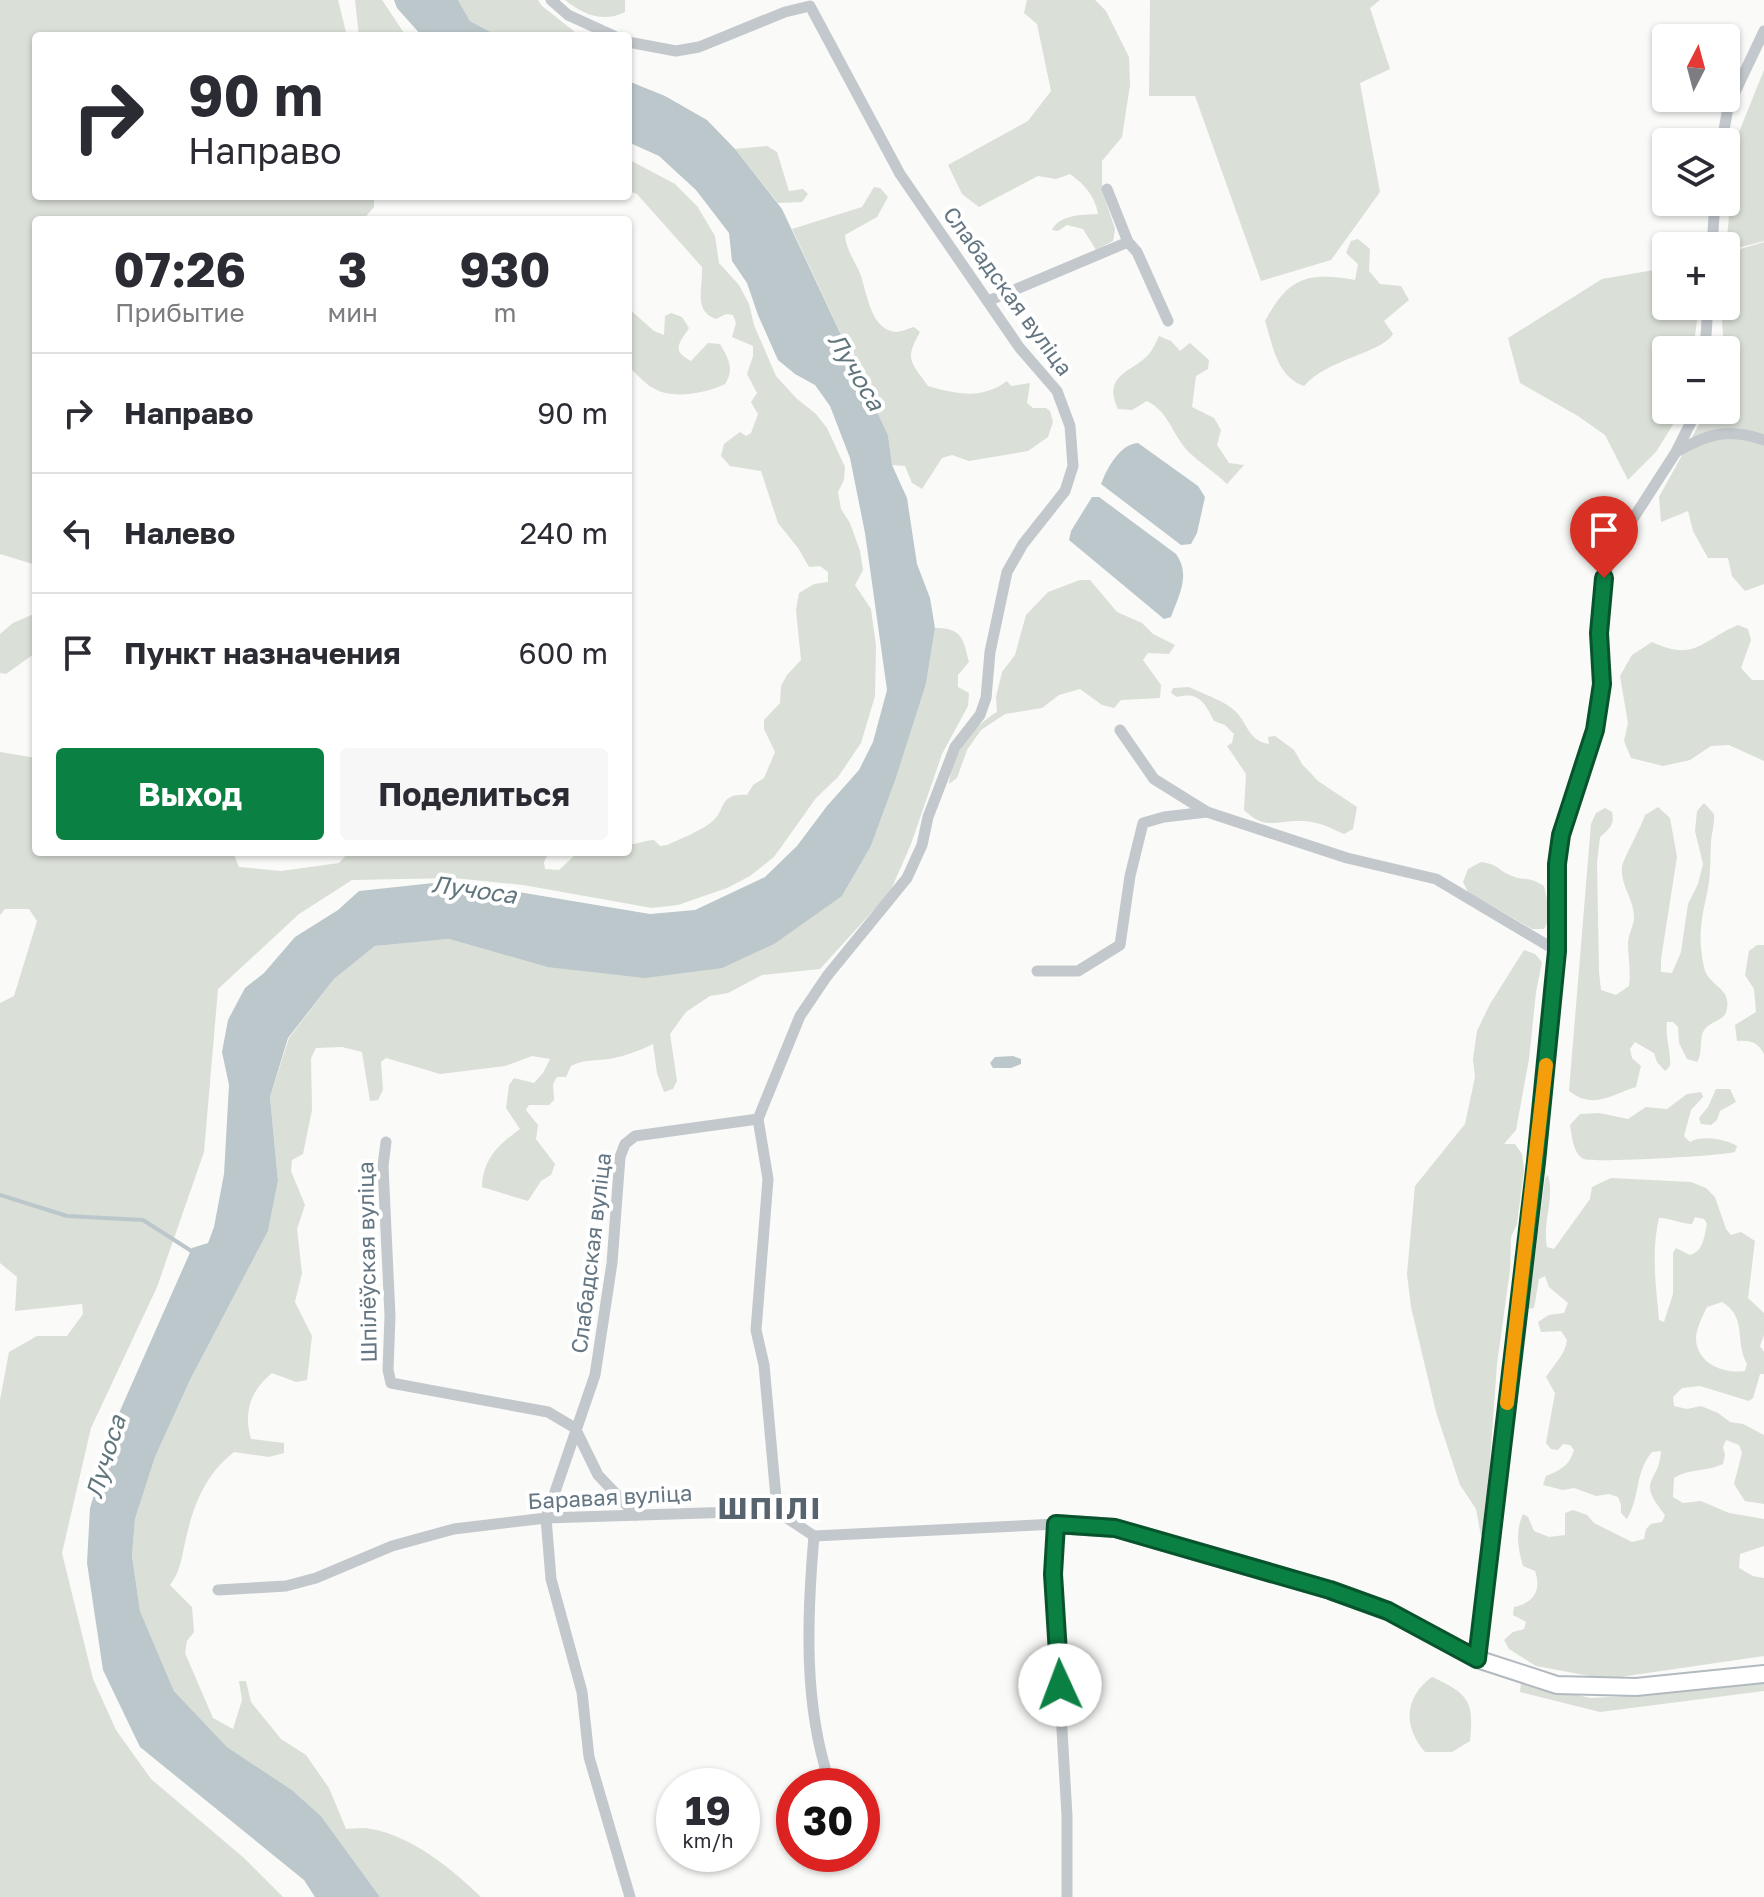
<!DOCTYPE html>
<html lang="ru">
<meta charset="utf-8">
<style>
:root{--surface:#fff;--page:#f7f7f7;--text:#2b2b33;--muted:#7c7c81;--line:#e1e1e2;--accent:#0b8043}
body{margin:0;font-family:"Golos Text",sans-serif;background:var(--page);color:var(--text);height:100vh;display:flex;flex-direction:column;font-size:30px;white-space:nowrap}
*{box-sizing:border-box;margin:0}
p{font-size:26px;color:var(--muted)}
.icon{flex:none;width:44px;height:44px;fill:none;stroke:currentColor;stroke-width:2;stroke-linecap:round;stroke-linejoin:round}
.map{position:relative;flex:1;overflow:hidden}
.side{position:absolute;left:32px;top:216px;width:600px;height:640px;display:flex;flex-direction:column;background:var(--surface);border-radius:8px;box-shadow:0 2px 6px #0004}
.side>*{flex:none}
.banner{position:absolute;left:32px;top:32px;width:600px;height:168px;border-radius:8px;box-shadow:0 2px 6px #0004;background:#fff;color:var(--text);overflow:hidden}
.needle{width:52px;rotate:6deg}
.tools{position:absolute;left:1652px;top:24px;display:grid;gap:16px}
.tools a{display:grid;place-items:center;width:88px;height:88px;border-radius:8px;background:var(--surface);box-shadow:0 2px 6px #0004;font-size:40px}
.speed{position:absolute;left:656px;top:1768px;display:flex;gap:16px;font-size:40px;font-weight:700;text-align:center}
.speed>*{display:grid;place-content:center;width:104px;height:104px;border-radius:50%;background:var(--surface);box-shadow:0 2px 6px #0004;line-height:1}
.speed small{font-size:20px;font-weight:400}
.speed .limit{border:12px solid #d22;background:#fff;color:#111}
.pin{position:absolute;display:grid;place-items:center;width:68px;height:68px;color:#fff;margin:-82px -34px;border-radius:50% 50% 50% 0;rotate:-45deg;box-shadow:0 0 8px #0007}
.pin .icon{rotate:45deg}
.me{position:absolute;width:88px;margin:-44px;rotate:358deg;stroke-linejoin:round;filter:drop-shadow(0 0 6px #0008)}
.turn{display:flex;align-items:center;gap:28px;height:168px;padding:0 24px;font-size:36px}
.turn .icon{width:104px;height:104px;stroke-width:2.5}
.turn b{display:block;font-size:56px;line-height:68px}
.eta{display:flex;justify-content:space-evenly;align-items:center;height:136px;text-align:center}
.eta b{font-size:48px;font-weight:700;line-height:56px}
.primary-button{display:flex;gap:16px;margin-top:auto;padding:16px 24px}
.primary-button a{flex:1;height:92px;border-radius:8px;background:var(--accent);color:#fff;font-size:32px;font-weight:700;line-height:92px;text-align:center}
.primary-button a+a{background:var(--page);color:var(--text)}
ul{padding:0;list-style:none}
li{display:flex;align-items:center;gap:24px;height:120px;padding:0 24px;border-top:2px solid var(--line)}
li div{flex:1}
li b{display:block;font-size:30px}
li em{font-style:normal}
.map>svg:first-child{display:block}
.green{fill:#dadfd7;fill-rule:evenodd}
.water{fill:#bbc7cb}
.lines{fill:none;stroke-linecap:round;stroke-linejoin:round}
.stream{stroke:#bbc7cb;stroke-width:4}
.secondary-casing{stroke:#b3babf;stroke-width:20}
.street{stroke:#c3c8cc;stroke-width:11}
.secondary{stroke:#fff;stroke-width:16}
.route-casing{stroke:#07532c;stroke-width:20}
.route{stroke:#0b8043;stroke-width:14}
.slow{stroke:#f59e0b;stroke-width:14}
.labels{text-anchor:middle;stroke-width:8;stroke-linejoin:round;paint-order:stroke}
.street-label{font-size:22px;fill:#657683;stroke:#fff}
.water-label{font-size:24px;font-style:italic;fill:#60757c;stroke:#fff}
.district-label{font-size:30px;font-weight:bold;letter-spacing:2px;fill:#57646e;stroke:#fff}
</style>
<div class="map">
<svg width="1764" height="1897" viewBox="0 0 1764 1897">
<rect width="100%" height="100%" fill="#fafaf8"/>
<g class="green">
<polygon points="0,0 338,0 347,36 36,36 36,196 374,196 374,207 363,220 36,220 36,565 0,554"/>
<polygon points="355,0 382,0 406,36 359,36"/>
<polygon points="458,0 538,0 542,6 580,36 498,36 470,21"/>
<path d="M565,0H625V12C603,23 584,15 565,0Z"/>
<path d="M1027,0H1095L1106,11L1129,57L1130,85L1122,137L1102,161V190L1115,229L1113,241L1096,250L1083,229L1067,225L1058,231L1052,230C1060,214 1082,215 1098,214C1095,196 1085,185 1070,174L1056,179L1038,176L979,207L962,194L948,165L1028,121L1051,91L1037,24L1024,13Z"/>
<polygon points="1150,0 1380,0 1370,8 1390,69 1360,83 1380,192 1331,260 1261,281 1195,96 1149,96"/>
<polygon points="1764,70 1764,241 1726,251 1735,142"/>
<polygon points="767,146 777,152 789,191 803,189 808,194 802,202 778,203 735,149"/>
<path d="M628,159L675,184L697,206L715,236L719,263L739,285L749,304L754,325L776,376L796,398L816,414L827,428L845,467L844,480L838,492L841,509L850,523L860,551L863,570L855,585L871,609L876,646L875,696L861,743L838,777L816,798L774,857L750,876L727,888L678,905L652,908L523,885L454,878L352,880L299,914L218,989L204,1152L157,1287L91,1428L62,1553L93,1679L116,1730L151,1779L244,1858L283,1897H0V1400L9,1352L37,1336H67L83,1314L82,1304L15,1311L17,1277L0,1263V1003L14,996L37,921L29,909H5L0,915V752L36,758V852H233L239,867L281,871L339,863L349,852H549L544,862L545,869L559,870L578,852H628V844C638,845 644,840 654,840L660,846L667,845C680,839 696,833 709,824C728,812 716,793 747,795L753,785L764,778L775,752L764,729V720L780,703L781,686L787,675L801,660L796,610L799,593L814,584L828,582V572L820,566L809,567L798,548L778,523L761,471L730,466L721,456L724,444L740,432L746,436L751,433L758,414L751,402L757,393L747,374L753,356V346L732,337L736,323L733,315L726,314L716,319C693,311 703,289 702,267L637,194L628,191Z"/>
<path d="M874,187L880,188L888,197L877,217L845,235C846,251 856,262 861,276C867,294 871,330 896,332C901,332 909,328 914,327L920,332C904,360 911,362 928,386C956,394 982,400 1007,381L1011,386L1030,383L1027,403L1033,408H1046L1050,411L1053,422L1048,437L1028,451L969,461L952,455L942,458L922,489L912,483L905,466L892,465L888,435L792,229L862,207Z"/>
<path d="M1358,239L1370,249L1369,271L1380,284L1401,286L1409,300L1384,321L1393,334C1382,353 1327,359 1304,386C1277,377 1273,346 1265,321C1289,277 1307,272 1355,280L1358,264L1346,253L1351,241Z"/>
<polygon points="1764,242 1764,584 1745,591 1732,576 1728,558 1708,558 1693,531 1688,511 1661,522 1659,497 1707,410 1726,410 1726,350 1724,350 1721,306 1726,306 1726,265 1737,250"/>
<polygon points="1666,268 1666,306 1699,306 1693,350 1666,350 1666,410 1682,410 1656,452 1628,480 1605,435 1578,416 1520,383 1508,338 1602,279"/>
<path d="M628,308L654,331L664,335L665,316L671,313L682,317L689,328C679,344 671,350 691,361L708,343L720,344C728,358 735,369 725,384C707,393 672,400 653,388C644,383 636,373 628,366Z"/>
<path d="M1159,336L1171,341L1180,351L1190,343L1209,360L1208,369L1196,376L1192,407L1214,418L1221,430L1217,445L1229,463L1244,465L1227,484C1216,473 1203,465 1192,455C1173,439 1171,413 1147,401L1132,410L1118,409C1102,374 1132,373 1149,354C1153,349 1156,342 1159,336Z"/>
<path d="M1080,580H1090L1117,612L1142,623L1153,634L1175,645L1169,654L1148,653L1143,660L1161,685L1160,698L1121,700L1114,708L1102,705L1080,689L1059,695L1042,708L1005,714L981,730L967,750L957,778L949,784C952,754 973,726 997,712L996,697L1002,672L1015,655L1026,615L1048,592Z"/>
<polygon points="36,613 36,657 31,656 6,674 0,673 0,634 13,623"/>
<path d="M1738,625L1748,629L1751,640L1741,668L1752,680H1764V761L1729,745L1711,746L1690,760L1663,766L1631,758L1624,741L1628,723L1620,676L1632,655L1652,642C1696,662 1700,641 1738,625Z"/>
<path d="M935,628C962,628 963,638 969,662L958,675V687L969,693L968,706L942,754L911,844L890,892L820,969L762,975L728,993L710,996L686,1012L670,1034L677,1081L673,1089L664,1092L657,1073L653,1044C639,1051 625,1056 609,1059C595,1061 584,1059 571,1066L566,1077H557L553,1084L554,1100L549,1105H529L526,1110L538,1125L536,1139L555,1164L551,1175L541,1181L528,1201L482,1187C483,1159 498,1145 520,1129L506,1108L509,1085L514,1078L534,1083L543,1073L550,1059L532,1056L505,1066L440,1074L386,1058L381,1062L383,1090L378,1100L370,1101L362,1052L342,1047L316,1048L311,1058L312,1110L303,1154L292,1160L291,1171L305,1205L297,1229L302,1273L295,1302L312,1336L307,1380L296,1382L272,1373C251,1390 243,1412 251,1439L284,1443V1453L269,1457L234,1452C206,1474 194,1503 186,1538C182,1555 181,1571 170,1585L192,1607L194,1632L187,1641L185,1653L213,1718L233,1729L242,1700L239,1681H246L251,1702L281,1739L306,1755L329,1788L346,1829C354,1829 363,1827 371,1829C412,1836 452,1869 481,1897H380L321,1816L292,1790L227,1747L174,1691L140,1611L132,1556L135,1519L155,1457L190,1380L268,1231L278,1181L270,1097L289,1038L334,979L375,946L449,939L547,967L842,896L871,846L896,778L926,684Z"/>
<path d="M1189,687C1203,694 1226,701 1237,713C1248,725 1249,741 1269,744L1268,737L1275,736L1294,750L1302,764L1318,781L1357,807L1353,829L1344,834C1329,827 1315,820 1299,821C1274,821 1265,830 1244,810L1246,774L1227,746L1232,743L1234,734L1225,725L1214,721C1205,703 1199,691 1177,697L1171,693L1173,688Z"/>
<path d="M1704,803L1714,814C1715,825 1711,834 1711,844C1710,859 1711,873 1708,888C1704,909 1699,926 1701,948C1702,956 1703,966 1706,973C1713,987 1730,989 1727,1008C1726,1022 1709,1020 1703,1032C1699,1042 1703,1053 1697,1062L1687,1059L1679,1043L1678,1027L1673,1022H1667C1665,1037 1671,1051 1670,1066L1665,1071L1657,1062L1654,1053L1635,1042L1630,1049L1632,1058L1641,1066L1636,1087C1610,1095 1594,1110 1569,1091L1591,824L1596,813L1605,808L1612,812C1615,825 1609,829 1600,837L1597,863L1599,972L1601,990L1616,995L1629,986C1631,971 1628,957 1628,942C1629,933 1634,925 1634,917C1634,899 1620,885 1622,867C1623,859 1641,828 1645,815L1658,807L1670,818L1677,857L1661,959V972L1672,973L1681,952L1688,904L1698,884L1703,864L1695,831L1697,811Z"/>
<path d="M1481,862C1501,865 1498,871 1512,876C1524,881 1528,876 1544,886L1551,917L1544,929H1532L1468,892L1463,882L1468,869Z"/>
<path d="M1757,945H1764V1054C1758,1042 1750,1040 1737,1041L1735,1025L1756,1012L1754,989L1745,975L1749,951Z"/>
<polygon points="1524,950 1535,954 1542,962 1536,992 1529,1059 1516,1130 1504,1144 1515,1144 1522,1154 1524,1170 1517,1224 1511,1237 1510,1270 1497,1364 1485,1531 1481,1536 1476,1509 1460,1485 1436,1412 1411,1307 1407,1274 1415,1186 1465,1124 1475,1077 1473,1059 1477,1031 1490,1004"/>
<polygon points="1716,1089 1730,1089 1736,1102 1720,1111 1717,1120 1711,1125 1701,1124 1699,1118 1708,1107"/>
<path d="M1701,1092L1703,1097L1691,1110L1684,1136L1690,1142C1702,1135 1725,1139 1737,1146L1735,1152C1722,1156 1591,1163 1584,1159C1573,1154 1572,1136 1570,1125L1580,1114L1599,1113L1628,1119L1646,1107L1667,1109L1687,1094Z"/>
<path d="M1548,1175C1555,1198 1542,1223 1547,1247L1554,1249L1590,1199L1592,1187L1611,1178L1691,1182L1706,1188L1715,1197L1726,1229L1731,1235L1741,1232L1755,1241L1748,1298L1764,1313V1335L1760,1346L1764,1352V1374H1760L1753,1398L1749,1401L1700,1386L1682,1388L1673,1397L1674,1406L1687,1409L1701,1406L1718,1413L1730,1422L1743,1424L1764,1435V1504L1745,1501L1734,1484L1742,1453L1739,1445L1726,1440L1723,1447L1725,1455L1723,1464C1706,1472 1690,1468 1674,1478L1673,1497L1683,1503L1701,1501L1729,1513L1764,1519V1546L1740,1554L1739,1568L1753,1576L1764,1578V1656L1606,1679L1536,1666L1509,1649L1504,1640L1513,1632L1524,1629L1526,1622L1513,1615L1514,1607C1533,1603 1542,1591 1535,1571L1523,1566C1518,1549 1515,1532 1523,1514L1528,1517L1534,1531L1549,1537L1565,1535V1513L1573,1510L1587,1515L1594,1523L1632,1542L1644,1539L1646,1529L1651,1524L1662,1522L1665,1515C1635,1478 1659,1485 1661,1451L1652,1452C1634,1474 1641,1495 1627,1519L1621,1513V1505L1618,1497L1609,1494L1596,1496L1574,1488L1563,1490L1543,1485L1546,1476C1561,1470 1569,1466 1574,1450L1570,1445L1563,1444L1558,1450L1551,1449L1546,1443L1555,1393L1546,1377C1555,1363 1565,1355 1567,1340L1561,1331L1541,1332L1538,1322L1549,1315L1564,1313L1568,1303L1549,1287L1545,1276L1539,1279L1534,1308L1528,1309L1545,1178ZM1695,1217L1704,1219L1707,1224C1704,1236 1704,1251 1690,1255L1676,1248L1673,1253V1294L1664,1322L1659,1320C1656,1286 1651,1252 1659,1218C1671,1218 1681,1224 1692,1224ZM1722,1302C1748,1318 1734,1340 1747,1364L1745,1371C1724,1374 1697,1364 1696,1339C1696,1328 1703,1316 1707,1307Z"/>
<path d="M1432,1677C1469,1694 1474,1701 1470,1741L1452,1752H1425C1403,1727 1404,1697 1432,1677Z"/>
<polygon points="1764,1681 1764,1691 1600,1712 1520,1692 1521,1683 1591,1698 1647,1695"/>
</g>
<g class="water">
<polygon points="394,0 458,0 470,21 498,36 422,36 397,8"/>
<polygon points="628,81 665,96 707,120 735,149 782,209 888,435 892,465 907,498 917,564 930,598 935,628 926,684 896,778 871,846 842,896 774,944 722,968 645,978 547,967 449,939 375,946 334,979 288,1038 270,1097 278,1181 268,1231 190,1380 155,1457 135,1519 132,1556 140,1611 174,1691 227,1747 292,1790 321,1816 380,1897 315,1897 304,1880 140,1747 103,1670 87,1563 90,1508 119,1413 192,1248 208,1243 214,1227 224,1174 229,1085 222,1052 228,1020 245,988 264,973 295,937 338,910 359,891 452,881 650,914 695,910 765,877 797,846 827,806 859,770 873,742 887,690 865,533 850,458 830,406 815,385 795,374 778,360 758,315 747,283 732,261 729,233 696,190 659,156 628,142"/>
<path d="M1138,443L1198,486L1205,497L1197,533L1191,544L1181,545L1101,484C1107,468 1120,444 1138,443Z"/>
<path d="M1092,497H1099L1176,554C1191,575 1179,595 1171,617L1164,619L1069,540L1071,531Z"/>
<polygon points="1013,1056 1021,1059 1021,1064 1011,1068 993,1068 990,1063 995,1057"/>
</g>
<g class="lines">
<polyline class="stream" points="0,1195 67,1216 143,1220 193,1252"/>
<defs>
<polyline id="secondary" points="1056,1524 1115,1528 1330,1590 1388,1611 1477,1659 1557,1685 1636,1687 1764,1674"/>
</defs>
<use href="#secondary" class="secondary-casing"/>
<g class="street">
<polyline points="551,0 568,15 614,36"/>
<polyline points="628,42 676,51 699,47 785,12 810,6 900,174 1019,347 1057,391 1070,426 1073,466 1065,491 1023,544 1007,572 990,652 986,698 980,715 955,747 928,817 922,845 907,878 827,976 800,1016 758,1119 635,1136 625,1144 620,1157 612,1263 595,1375 546,1518 551,1579 582,1692 589,1757 630,1897"/>
<polyline points="1722,142 1728,107 1764,31"/>
<polyline points="1107,189 1128,242 1137,252 1168,321"/>
<polyline points="1712,246 1715,202"/>
<polyline points="988,301 1128,242"/>
<polyline points="1705,350 1708,306"/>
<path d="M1678,451C1709,433 1729,428 1764,440"/>
<polyline points="1207,812 1347,858 1436,879 1557,951"/>
<polyline points="1037,971 1078,971 1120,945 1130,876 1143,823 1164,817 1207,812 1154,779 1120,730"/>
<polyline points="758,1119 768,1179 756,1330 764,1365 776,1498 784,1516"/>
<polyline points="386,1142 383,1166 390,1316 388,1370 391,1383 548,1412 575,1428 598,1475 636,1515"/>
<path d="M814,1536C807,1617 803,1708 831,1786"/>
<polyline points="218,1590 286,1586 316,1578 392,1546 454,1529 546,1518 736,1512 784,1516 814,1536 1056,1524 1053,1574 1067,1816 1067,1897"/>
<polyline points="1477,1659 1536,1162 1557,951 1557,864 1561,835 1595,730 1602,684 1599,633 1604,578 1618,542 1676,452 1697,410"/>
</g>
<use href="#secondary" class="secondary"/>
</g>
<g class="lines">
<defs>
<polyline id="route" points="1060,1685 1053,1574 1056,1524 1115,1528 1330,1590 1388,1611 1477,1659 1536,1162 1557,951 1557,864 1561,835 1595,730 1602,684 1599,633 1604,578"/>
</defs>
<use href="#route" class="route-casing"/>
<use href="#route" class="route"/>
<polyline class="slow" points="1507,1403 1546,1065"/>
</g>
<g class="labels">
<g class="street-label">
<text transform="translate(1008 291) rotate(54)" y="8">Слабадская вуліца</text>
<text transform="translate(591 1253) rotate(-83)" y="8">Слабадская вуліца</text>
<text transform="translate(367 1262) rotate(-91)" y="8">Шпілёўская вуліца</text>
<text transform="translate(610 1497) rotate(-3)" y="8">Баравая вуліца</text>
</g>
<g class="water-label">
<text transform="translate(856 372) rotate(59)" y="8">Лучоса</text>
<text transform="translate(474 890) rotate(8)" y="8">Лучоса</text>
<text transform="translate(106 1457) rotate(-73)" y="8">Лучоса</text>
</g>
<g class="district-label">
<text x="770" y="1519">ШПІЛІ</text>
</g>
</g>
</svg>
<div class="tools">
<a><svg class="needle" viewBox="-14 -14 28 28"><path d="M0-13l5 13h-10z" fill="#e53935"/><path d="M0 13l5-13h-10z" fill="#7c7c81"/></svg></a>
<a><svg class="icon" aria-label="layers" viewBox="0 0 24 24"><path d="M12 4l9 5-9 5-9-5zM3 14l9 5 9-5"/></svg></a>
<a>+</a>
<a>−</a>
</div>
<div class="speed"><div>19<small>km/h</small></div><div class="limit">30</div></div>
<div class="pin" style="left:1604px;top:578px;background:#d93025"><svg class="icon" aria-label="arrive" viewBox="0 0 24 24"><path d="M6 21V4h12l-3 4 3 4H6"/></svg></div>
<svg class="me" style="left:1060px;top:1685px" viewBox="-20 -20 40 40"><circle r="19" fill="#fff"/><path d="M0-13L10 11 0 6-10 11z" fill="#0b8043"/></svg>
<div class="banner">
<div class="turn"><svg class="icon" aria-label="right" viewBox="0 0 24 24"><path d="M7 20v-9h11M14 6l5 5-5 5"/></svg><div><b>90 m</b>Направо</div></div>
</div>
<section class="side">
<div class="eta">
<div><b>07:26</b><p>Прибытие</p></div>
<div><b>3</b><p>мин</p></div>
<div><b>930</b><p>m</p></div>
</div>
<ul>
<li><svg class="icon" aria-label="right" viewBox="0 0 24 24"><path d="M7 20v-9h11M14 6l5 5-5 5"/></svg><div><b>Направо</b></div><em>90 m</em></li>
<li><svg class="icon" aria-label="left" viewBox="0 0 24 24"><path d="M17 20v-9H6M10 6l-5 5 5 5"/></svg><div><b>Налево</b></div><em>240 m</em></li>
<li><svg class="icon" aria-label="arrive" viewBox="0 0 24 24"><path d="M6 21V4h12l-3 4 3 4H6"/></svg><div><b>Пункт назначения</b></div><em>600 m</em></li>
</ul>
<div class="primary-button"><a>Выход</a><a>Поделиться</a></div>
</section>
</div>
